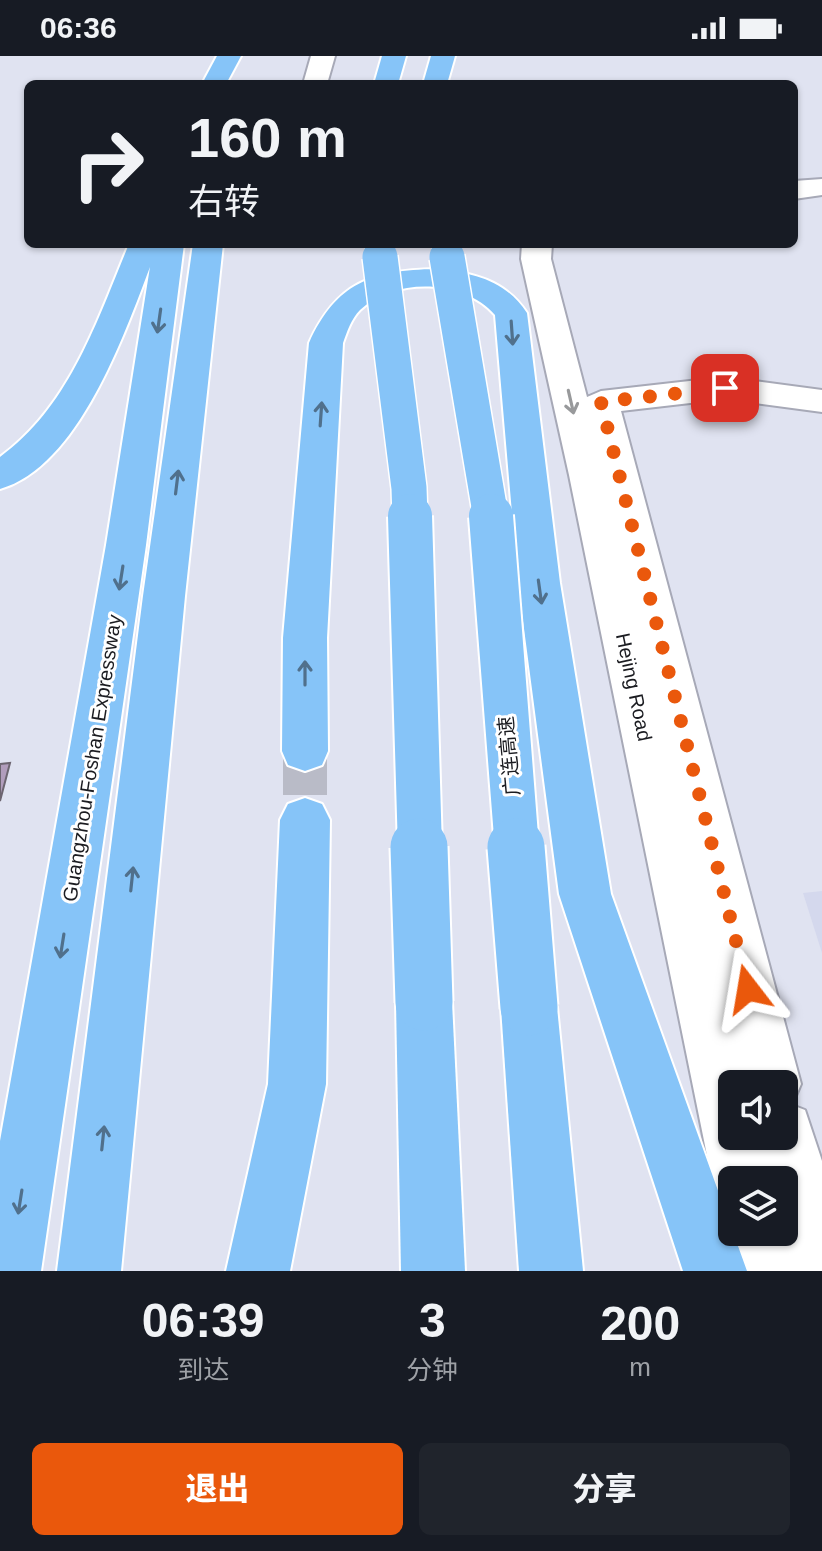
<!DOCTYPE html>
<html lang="zh">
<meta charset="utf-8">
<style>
:root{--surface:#171b24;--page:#20242c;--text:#f1f3f6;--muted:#9ea1a6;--accent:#ea580c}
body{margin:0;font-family:Arial,"Noto Sans SC",sans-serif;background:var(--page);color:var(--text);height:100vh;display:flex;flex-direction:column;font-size:30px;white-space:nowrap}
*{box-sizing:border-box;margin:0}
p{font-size:26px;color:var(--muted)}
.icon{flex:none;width:44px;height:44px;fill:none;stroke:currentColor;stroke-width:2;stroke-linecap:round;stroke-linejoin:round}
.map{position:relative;height:1215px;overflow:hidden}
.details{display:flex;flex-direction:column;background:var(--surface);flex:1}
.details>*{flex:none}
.top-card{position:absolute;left:24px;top:24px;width:774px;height:168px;border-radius:12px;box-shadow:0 2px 6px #0004;background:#171b24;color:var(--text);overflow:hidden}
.fabs{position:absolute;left:718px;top:1014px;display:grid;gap:16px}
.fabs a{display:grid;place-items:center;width:80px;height:80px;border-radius:12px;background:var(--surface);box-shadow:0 2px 6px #0004;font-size:40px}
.pin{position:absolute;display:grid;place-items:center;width:68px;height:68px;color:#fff;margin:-34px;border-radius:16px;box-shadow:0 4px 12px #0006}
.me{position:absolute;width:88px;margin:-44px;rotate:346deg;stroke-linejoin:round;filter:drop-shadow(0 0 6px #0008)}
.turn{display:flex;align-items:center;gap:28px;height:168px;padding:0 32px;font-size:36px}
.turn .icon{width:104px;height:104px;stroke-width:2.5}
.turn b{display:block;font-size:56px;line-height:68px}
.eta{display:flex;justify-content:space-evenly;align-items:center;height:136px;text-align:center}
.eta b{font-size:48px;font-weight:800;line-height:56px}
.button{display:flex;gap:16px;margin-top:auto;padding:16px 32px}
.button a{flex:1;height:92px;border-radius:12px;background:var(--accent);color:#fff;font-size:32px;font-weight:800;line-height:92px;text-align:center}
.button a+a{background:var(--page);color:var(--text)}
.status{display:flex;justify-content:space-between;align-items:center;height:56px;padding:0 40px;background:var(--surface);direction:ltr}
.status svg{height:22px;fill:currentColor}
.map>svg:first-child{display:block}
.built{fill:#d4d8ed}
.building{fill:#b19dbc;stroke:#6c6570;stroke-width:2}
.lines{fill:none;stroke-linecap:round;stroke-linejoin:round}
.highway-tunnel{stroke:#b9bbc7;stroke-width:44;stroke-dasharray:44 22;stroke-linecap:butt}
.minor-casing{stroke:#a7a9b7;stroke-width:4}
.highway-casing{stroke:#fff;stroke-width:4}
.minor{fill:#fff;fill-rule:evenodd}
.highway{fill:#86c4f8;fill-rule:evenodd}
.highway-bridge-far3-casing{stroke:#fff;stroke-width:29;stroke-linecap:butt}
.highway-bridge-far2-casing{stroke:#fff;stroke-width:38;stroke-linecap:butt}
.highway-bridge-far1-casing{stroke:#fff;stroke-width:48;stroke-linecap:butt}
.highway-bridge-casing{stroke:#fff;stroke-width:61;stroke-linecap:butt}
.highway-bridge-far3{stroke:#86c4f8;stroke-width:27}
.highway-bridge-far2{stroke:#86c4f8;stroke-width:35}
.highway-bridge-far1{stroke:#86c4f8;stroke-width:44}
.highway-bridge{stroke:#86c4f8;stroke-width:57}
.oneway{stroke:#50708c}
.oneway2{stroke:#98999b}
.route{stroke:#ea580c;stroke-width:14;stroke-dasharray:0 25.2}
.labels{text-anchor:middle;stroke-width:6;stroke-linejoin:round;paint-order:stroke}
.street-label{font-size:20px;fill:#1b1c21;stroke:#fff}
</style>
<div class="status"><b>06:36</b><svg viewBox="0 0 49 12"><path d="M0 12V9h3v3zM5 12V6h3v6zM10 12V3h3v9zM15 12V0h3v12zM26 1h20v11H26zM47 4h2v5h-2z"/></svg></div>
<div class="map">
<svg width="822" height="1215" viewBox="0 0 822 1215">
<rect width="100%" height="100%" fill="#e0e3f1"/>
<polygon class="built" points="822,835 822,897 803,837"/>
<polygon class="building" points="10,707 0,745 0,708"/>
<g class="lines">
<polyline class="highway-tunnel" points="305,695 305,764"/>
<defs>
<g id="minor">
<polygon points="311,0 335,0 327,28 303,28"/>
<polygon points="822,123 822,139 794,143 794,125"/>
<path d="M522,188H552L551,203L587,341L601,335L725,321L822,334V356L725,343L621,355L801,1028L792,1049L805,1054L822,1105V1215H732L724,1176L732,1156V1176H784V1124H732V1150L721,1146L712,1124L569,419L521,203ZM732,1028H784V1080H732Z"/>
</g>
<g id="highway">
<polygon points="217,0 241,0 226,28 202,28"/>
<polygon points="382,0 406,0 398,28 374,28"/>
<polygon points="431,0 455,0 447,28 423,28"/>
<path d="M129,188H184L146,489L41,1215H0V1085L106,489L150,211C124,279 78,411 0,433V401C70,350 97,265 129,188Z"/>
<polygon points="193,188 223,188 185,540 121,1215 57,1215 143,540"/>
<path d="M436,213C474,217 505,224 527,257L560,527L611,838L747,1215H683L559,838L518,527L495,259C464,223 395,221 360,254C351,263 347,276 343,287L327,582L328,695L322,709L305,715L288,709L282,695L283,582L309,287C336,227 372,214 436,213Z"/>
<polygon points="305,742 322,748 330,764 326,1028 290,1215 226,1215 268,1028 280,764 288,748"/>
<polygon points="424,918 444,926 452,946 465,1215 401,1215 396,946 404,926"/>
<polygon points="529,923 549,931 557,951 583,1215 519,1215 501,951 509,931"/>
</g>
</defs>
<use href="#minor" class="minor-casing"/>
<use href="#highway" class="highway-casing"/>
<use href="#minor" class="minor"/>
<use href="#highway" class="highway"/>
<defs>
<g id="highway-bridge-far3">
<polyline points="378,188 380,203"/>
<polyline points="445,188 448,203"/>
</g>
<g id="highway-bridge-far2">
<polyline points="380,201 409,432 410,462"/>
<polyline points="447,201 491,462"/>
</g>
<g id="highway-bridge-far1">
<polyline points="410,460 420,793"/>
<polyline points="491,460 517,793"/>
</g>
<g id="highway-bridge">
<polyline points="419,791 424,946"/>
<polyline points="516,791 529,951"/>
</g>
</defs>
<use href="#highway-bridge-far3" class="highway-bridge-far3-casing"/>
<use href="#highway-bridge-far2" class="highway-bridge-far2-casing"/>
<use href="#highway-bridge-far1" class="highway-bridge-far1-casing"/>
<use href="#highway-bridge" class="highway-bridge-casing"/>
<use href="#highway-bridge-far3" class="highway-bridge-far3"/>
<use href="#highway-bridge-far2" class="highway-bridge-far2"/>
<use href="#highway-bridge-far1" class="highway-bridge-far1"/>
<use href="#highway-bridge" class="highway-bridge"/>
</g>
<defs><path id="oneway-shaft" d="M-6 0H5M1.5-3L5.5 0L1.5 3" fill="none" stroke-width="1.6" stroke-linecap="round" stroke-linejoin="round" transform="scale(2)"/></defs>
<g class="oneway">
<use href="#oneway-shaft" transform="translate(159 265) rotate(98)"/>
<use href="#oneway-shaft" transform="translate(512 277) rotate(86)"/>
<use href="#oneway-shaft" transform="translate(321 358) rotate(-86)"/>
<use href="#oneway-shaft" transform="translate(177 426) rotate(-83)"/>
<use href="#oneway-shaft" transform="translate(121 522) rotate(99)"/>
<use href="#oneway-shaft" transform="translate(540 536) rotate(82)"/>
<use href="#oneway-shaft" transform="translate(305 617) rotate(-90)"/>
<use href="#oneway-shaft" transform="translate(132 823) rotate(-84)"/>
<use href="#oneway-shaft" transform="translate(62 890) rotate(99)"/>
<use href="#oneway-shaft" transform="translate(103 1082) rotate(-84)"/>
<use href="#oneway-shaft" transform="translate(20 1146) rotate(99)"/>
</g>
<use class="oneway2" href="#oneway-shaft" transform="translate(571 346) rotate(77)"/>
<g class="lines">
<polyline class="route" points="725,332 601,346 748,933"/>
</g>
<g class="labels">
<g class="street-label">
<text transform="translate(634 631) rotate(78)" y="7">Hejing Road</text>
<text transform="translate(509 700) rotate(-95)" y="7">广连高速</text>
<text transform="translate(92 702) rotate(-81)" y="7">Guangzhou-Foshan Expressway</text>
</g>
</g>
</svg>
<div class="fabs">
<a><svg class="icon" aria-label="sound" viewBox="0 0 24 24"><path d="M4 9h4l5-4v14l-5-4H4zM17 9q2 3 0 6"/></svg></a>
<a><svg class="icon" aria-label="layers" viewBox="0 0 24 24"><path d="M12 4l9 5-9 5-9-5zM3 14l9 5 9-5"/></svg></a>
</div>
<div class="pin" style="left:725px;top:332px;background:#d93025"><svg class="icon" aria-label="arrive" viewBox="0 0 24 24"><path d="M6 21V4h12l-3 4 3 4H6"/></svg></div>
<svg class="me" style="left:748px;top:933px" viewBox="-20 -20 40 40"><path d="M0-17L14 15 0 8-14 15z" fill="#ea580c" stroke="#fff" stroke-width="4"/></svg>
<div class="top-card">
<div class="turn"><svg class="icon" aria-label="right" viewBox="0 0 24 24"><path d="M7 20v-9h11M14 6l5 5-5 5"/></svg><div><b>160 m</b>右转</div></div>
</div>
</div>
<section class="details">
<div class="eta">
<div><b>06:39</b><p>到达</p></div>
<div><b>3</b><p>分钟</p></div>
<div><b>200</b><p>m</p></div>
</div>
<div class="button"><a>退出</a><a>分享</a></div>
</section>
